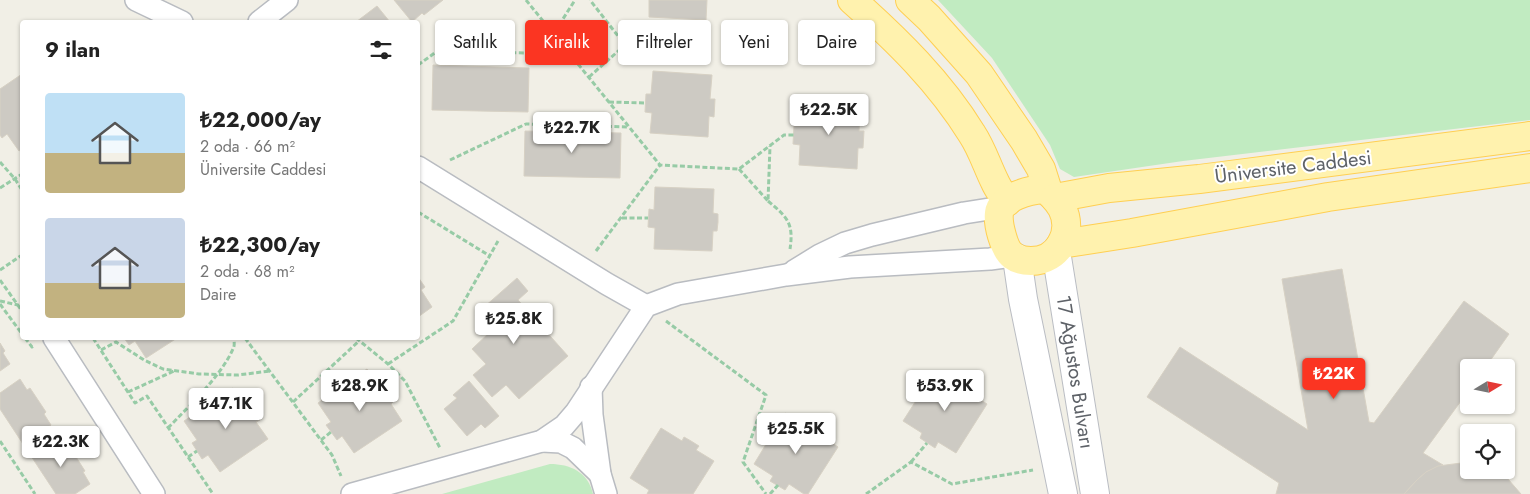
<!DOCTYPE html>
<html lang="tr">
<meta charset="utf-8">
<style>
body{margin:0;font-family:Jost,sans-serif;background:#f2f2f2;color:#222;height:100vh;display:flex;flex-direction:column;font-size:19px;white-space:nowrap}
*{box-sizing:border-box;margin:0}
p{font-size:16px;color:#767676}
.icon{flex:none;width:28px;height:28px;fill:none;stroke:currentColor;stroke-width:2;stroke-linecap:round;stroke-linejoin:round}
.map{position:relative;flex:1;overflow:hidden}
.panel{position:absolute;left:20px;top:20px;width:400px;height:320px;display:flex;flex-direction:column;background:#fff;border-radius:5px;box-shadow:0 1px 4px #0004}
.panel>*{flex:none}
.hud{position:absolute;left:435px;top:20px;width:475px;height:45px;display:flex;gap:10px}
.needle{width:32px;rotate:80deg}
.controls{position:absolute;left:1460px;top:359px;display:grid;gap:10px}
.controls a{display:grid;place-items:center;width:55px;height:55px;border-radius:5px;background:#fff;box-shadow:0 1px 4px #0004;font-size:25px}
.price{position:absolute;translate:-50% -42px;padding:0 11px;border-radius:5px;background:#fff;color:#222;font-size:16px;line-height:32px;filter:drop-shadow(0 1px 2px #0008)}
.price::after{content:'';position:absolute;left:50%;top:30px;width:15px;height:11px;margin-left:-8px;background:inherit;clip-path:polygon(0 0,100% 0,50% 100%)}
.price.selected{background:#fb3522;color:#fff}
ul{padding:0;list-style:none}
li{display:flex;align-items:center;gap:15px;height:125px;padding:0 25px}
li span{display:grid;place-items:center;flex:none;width:140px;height:100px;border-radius:5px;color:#555}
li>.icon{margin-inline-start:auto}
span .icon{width:60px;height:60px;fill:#fffc;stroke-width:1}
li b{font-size:21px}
h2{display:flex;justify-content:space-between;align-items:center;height:60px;padding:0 25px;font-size:21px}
.pill{padding:0 18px;border-radius:5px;background:#fff;box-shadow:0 1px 4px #0004;font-size:18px;line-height:45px}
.pill.selected{background:#fb3522;color:#fff}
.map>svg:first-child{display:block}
.green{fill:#c1ebc1}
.building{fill:#cdcac3;stroke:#d7d1c4}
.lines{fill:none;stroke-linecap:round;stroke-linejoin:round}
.street-casing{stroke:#b9bcc1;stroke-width:24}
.secondary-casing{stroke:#babdc3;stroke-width:30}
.primary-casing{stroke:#ffcf52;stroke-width:30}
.path{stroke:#97cba6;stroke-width:3;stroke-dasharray:5 2.5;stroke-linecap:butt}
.street{stroke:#fff;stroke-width:21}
.secondary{stroke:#fff;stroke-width:28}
.primary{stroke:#fff2ae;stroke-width:28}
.labels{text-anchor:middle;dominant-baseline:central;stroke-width:4;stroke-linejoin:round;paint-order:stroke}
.street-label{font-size:20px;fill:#5e6268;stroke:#fff}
</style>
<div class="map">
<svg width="1530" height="494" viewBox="0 0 1530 494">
<rect width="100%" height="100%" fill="#f1efe6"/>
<!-- green -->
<g class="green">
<path d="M938,0h592v120l-347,41 -109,16 -14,-8 -10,-24 -58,-87z"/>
<path d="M550,464c20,0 38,8 43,30h-151z"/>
</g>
<!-- building -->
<g class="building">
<path d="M394,0h49l-19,15 -2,-2 -10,9z"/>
<path d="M649,0h58l-1,20 -57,-3z"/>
<path d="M377,6l13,16h-34z"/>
<path d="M433,65l96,3 -1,44 -96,-2z"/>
<path d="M653,71l59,4 -2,24h5l-1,18 -5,-1 -1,21 -58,-4 2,-20 -7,-1 1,-18h5z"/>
<path d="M22,74v75l-3,2 -12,-17 -5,4 -2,-3v-46z"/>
<path d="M801,103l59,4 -1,24h5l-1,17h-5l-1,21 -58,-4 1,-20 -7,-1 1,-18h6z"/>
<path d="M525,131l96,2 -1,45 -96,-2z"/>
<path d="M655,187l59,2 -1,24 5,1v8l-1,9h-4l-1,20 -58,-2 1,-21 -7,-1 1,-18 5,1z"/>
<path d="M1342,269l27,153 5,1 90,-122 45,33 -24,34h-16v22l-46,63 20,12 -17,7 -9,8 -13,14h-128l3,-11 -132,-86 33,-50 128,83 -26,-151z"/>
<path d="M418,277l7,10 -4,3 11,17 -14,10z"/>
<path d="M517,278l11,13 -10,9 50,56 -49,43 -13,-14 -14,12 -19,-22 13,-11 -14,-15 18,-17 -15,-17z"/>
<path d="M124,338h53l-31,20 -11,-17 -6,4z"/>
<path d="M0,343l5,8 -2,2 7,11 -10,7z"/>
<path d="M367,369l14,21 3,-3 10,14 -3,3 11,17 -48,32 -12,-17 -5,4 -11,-15 5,-3 -13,-19z"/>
<path d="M935,371l20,12 2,-3 8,4 7,5 -2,4 17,11 -31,49 -18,-11 -3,6 -15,-10 2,-5 -19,-12z"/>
<path d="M20,379l7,11 3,-2 16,24 -2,2 7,11 -28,19 -23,-35v-16z"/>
<path d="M469,381l30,35 -14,12 -4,-4 -14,12 -23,-27 13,-11 -4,-3z"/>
<path d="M233,388l14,20 3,-3 10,15 -4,2 12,17 -48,33 -12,-17 -6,4 -10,-16 5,-3 -13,-19z"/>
<path d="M785,413l20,13 3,-4 15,10 -3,3 18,12 -30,47h-4l-15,-10 -4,6 -15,-9 3,-5 -19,-12z"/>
<path d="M661,428l21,13 2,-4 7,4 8,5 -3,4 18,11 -21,33h-46l2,-4 -19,-12z"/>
<path d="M59,437l7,11 3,-2 16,25 -2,1 7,12 -15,10h-19l-25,-38z"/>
<path d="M1469,462v8l28,1 11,8 13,15h-117l13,-14 9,-8 12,-6z"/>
</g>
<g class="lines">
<!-- street casing -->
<g class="street-casing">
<g id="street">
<path d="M136,0l46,22"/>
<path d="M259,22l28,-22"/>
<path d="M418,167l189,117 39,22"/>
<path d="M794,271l26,-16 25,-12 27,-8 92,-22 38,-6"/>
<path d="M54,338l100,156"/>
<path d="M591,387l1,28 8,59 6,20"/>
<path d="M542,441l19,1 12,6 27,26"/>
<path d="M352,494l190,-53 22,-15 12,-14 70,-106 32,-12 108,-19 64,-8 140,-8 22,-3"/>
</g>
</g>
<!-- secondary casing -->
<g class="secondary-casing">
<g id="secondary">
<path d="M1056,251l39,243"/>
<path d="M1017,258l6,41 40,195"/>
</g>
</g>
<!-- primary casing -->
<g class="primary-casing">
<g id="primary">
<path d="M852,0c45,40 88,82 120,134 10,15 15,32 23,48 3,7 8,13 12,20"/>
<path d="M910,0l19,18 50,56 45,66 17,29 7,22"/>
<path d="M1043,189c9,4 14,11 19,19 12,24 -3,53 -31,53 -6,0 -13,-1 -18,-5 -6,-4 -9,-13 -11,-20 -2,-7 -4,-16 -3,-23 2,-16 31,-23 44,-24z"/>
<path d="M1055,198l54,-10 90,-9 331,-43"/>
<path d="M1061,244l71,-11 196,-36 202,-29"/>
</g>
</g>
<!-- path -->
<g class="path">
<path d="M526,0l134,165 79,4 45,-34h10"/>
<path d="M418,65l18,-13 96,1 22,-20 21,-33"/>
<path d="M589,77l36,-32 -35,-45"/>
<path d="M609,102l36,1"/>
<path d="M450,160l76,-36 102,3"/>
<path d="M0,162l15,17 7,11"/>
<path d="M739,169l29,32 2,-55"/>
<path d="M0,188l22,-14"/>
<path d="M768,201c19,16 26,22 22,48"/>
<path d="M418,212l72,44"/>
<path d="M622,218h26"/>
<path d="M596,251l64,-86"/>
<path d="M0,270l22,-15"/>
<path d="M0,280l22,31"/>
<path d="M0,301l18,4"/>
<path d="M0,304l22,30"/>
<path d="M666,321l100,74 -23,67 23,32"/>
<path d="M25,338l7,9 3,-2"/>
<path d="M93,338l42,65 12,-7 66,98"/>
<path d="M245,338l87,117 9,21"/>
<path d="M356,338l32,26 17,17 35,67"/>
<path d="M101,350l15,-8 28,18 19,9 36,5 39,1 32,-4"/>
<path d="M388,364l65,-43 45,-80"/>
<path d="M128,392l46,-21"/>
<path d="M293,402l66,-61"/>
<path d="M168,428c21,-22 53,-52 65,-79 2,-3 1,-8 1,-11"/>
<path d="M321,440l10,-8"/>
<path d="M0,441l35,53"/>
<path d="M188,457l9,-6"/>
<path d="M911,462l16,-19"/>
<path d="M770,494l8,-9"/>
<path d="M866,494l45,-32 41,22 81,-14"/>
</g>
<!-- street -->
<use href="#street" class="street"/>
<!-- secondary -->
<use href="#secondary" class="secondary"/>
<!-- primary -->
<use href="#primary" class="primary"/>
</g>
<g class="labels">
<!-- street labels -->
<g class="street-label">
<text transform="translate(1293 167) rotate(-7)">Üniversite Caddesi</text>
<text transform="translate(1075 372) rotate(81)">17 Ağustos Bulvarı</text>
</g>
</g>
</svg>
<div class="controls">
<a><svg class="needle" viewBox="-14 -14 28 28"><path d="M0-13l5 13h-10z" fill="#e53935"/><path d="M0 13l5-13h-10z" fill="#767676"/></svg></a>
<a><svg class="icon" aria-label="locate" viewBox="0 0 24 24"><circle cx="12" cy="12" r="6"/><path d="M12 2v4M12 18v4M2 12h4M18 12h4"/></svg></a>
</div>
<b class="price" style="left:829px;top:136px">₺22.5K</b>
<b class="price" style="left:572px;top:154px">₺22.7K</b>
<b class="price" style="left:514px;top:345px">₺25.8K</b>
<b class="price selected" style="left:1334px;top:400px">₺22K</b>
<b class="price" style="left:360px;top:412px">₺28.9K</b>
<b class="price" style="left:945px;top:412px">₺53.9K</b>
<b class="price" style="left:226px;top:430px">₺47.1K</b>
<b class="price" style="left:796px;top:455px">₺25.5K</b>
<b class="price" style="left:61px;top:468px">₺22.3K</b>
<div class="hud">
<a class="pill">Satılık</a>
<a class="pill selected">Kiralık</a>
<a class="pill">Filtreler</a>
<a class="pill">Yeni</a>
<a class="pill">Daire</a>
</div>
<section class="panel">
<h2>9 ilan<svg class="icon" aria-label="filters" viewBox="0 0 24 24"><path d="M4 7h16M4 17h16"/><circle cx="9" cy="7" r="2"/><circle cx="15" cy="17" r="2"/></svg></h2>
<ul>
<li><span style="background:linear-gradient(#bfe0f5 60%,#c2b280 0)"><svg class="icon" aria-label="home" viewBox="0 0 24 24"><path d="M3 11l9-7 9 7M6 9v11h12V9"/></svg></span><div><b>₺22,000/ay</b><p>2 oda · 66 m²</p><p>Üniversite Caddesi</p></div></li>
<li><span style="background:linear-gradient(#c9d6e8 65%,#c2b280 0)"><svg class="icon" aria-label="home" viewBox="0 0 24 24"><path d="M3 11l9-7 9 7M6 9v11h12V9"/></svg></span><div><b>₺22,300/ay</b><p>2 oda · 68 m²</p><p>Daire</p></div></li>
</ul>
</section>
</div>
